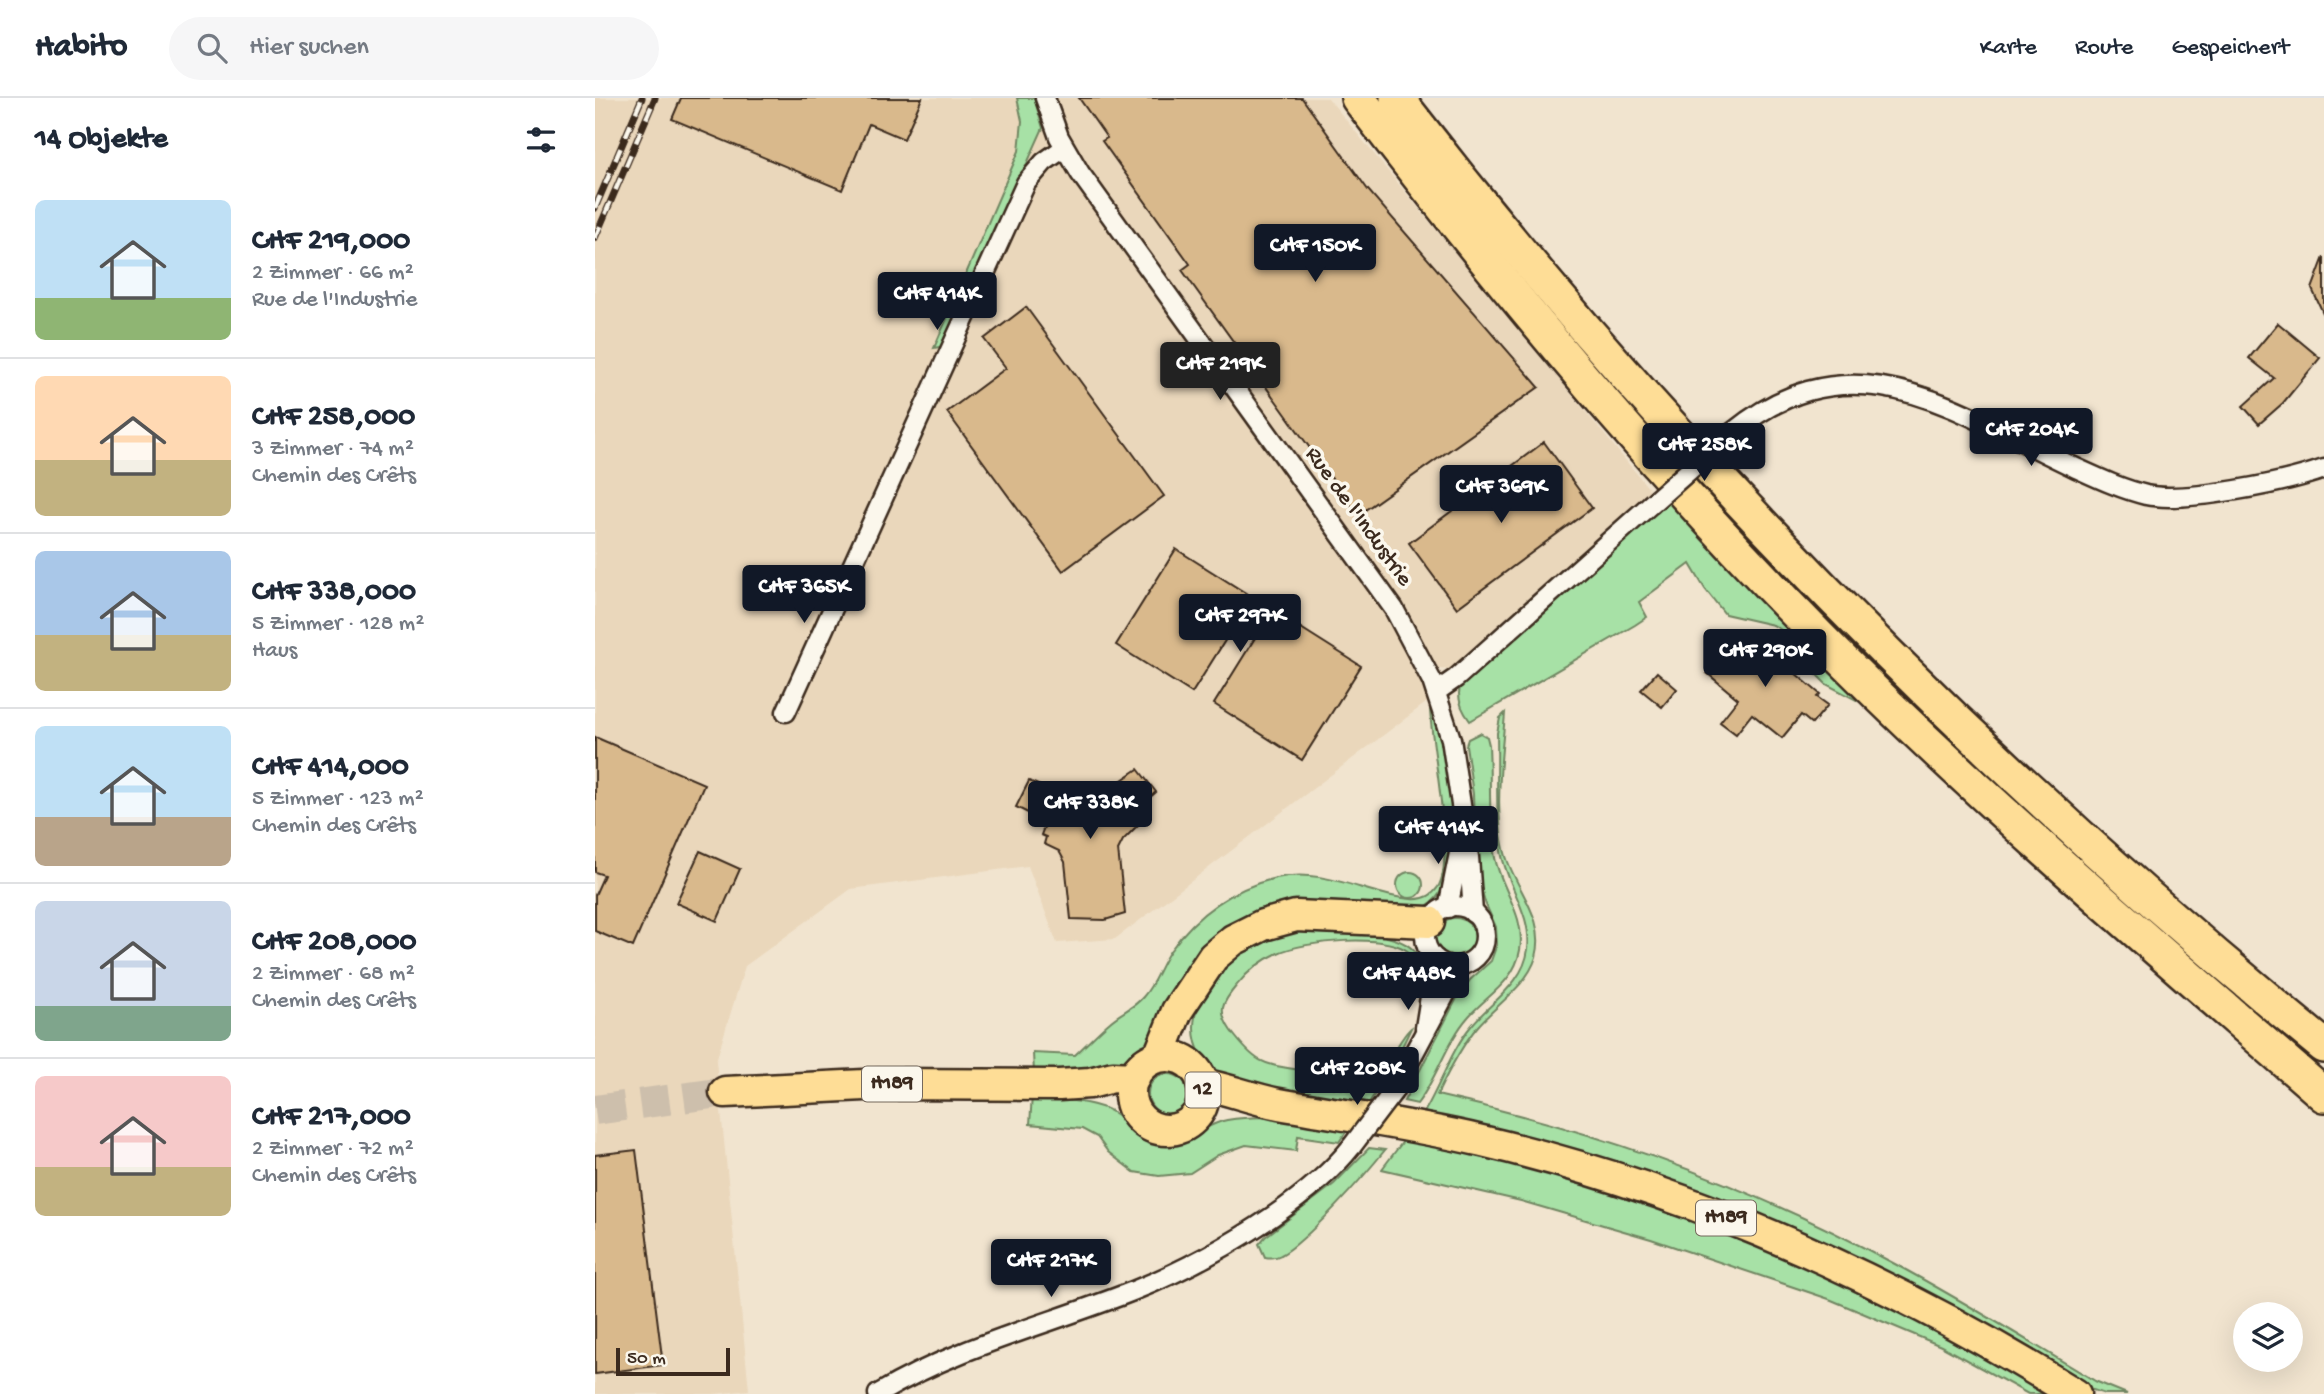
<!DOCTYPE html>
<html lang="de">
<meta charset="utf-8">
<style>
body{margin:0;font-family:"Gochi Hand",sans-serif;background:#f6f6f7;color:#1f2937;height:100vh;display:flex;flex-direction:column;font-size:26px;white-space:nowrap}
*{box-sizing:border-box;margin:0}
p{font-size:23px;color:#747a83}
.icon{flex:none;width:38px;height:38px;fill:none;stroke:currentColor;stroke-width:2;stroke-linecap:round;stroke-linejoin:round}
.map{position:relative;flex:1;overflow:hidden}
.sheet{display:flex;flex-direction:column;background:#fff;width:595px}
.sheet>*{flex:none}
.buttons{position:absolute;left:1638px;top:1204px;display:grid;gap:14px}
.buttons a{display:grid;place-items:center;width:70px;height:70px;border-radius:50%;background:#fff;box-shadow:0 7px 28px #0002;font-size:35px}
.scale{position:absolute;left:21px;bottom:18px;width:114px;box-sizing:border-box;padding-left:7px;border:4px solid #3b2a1e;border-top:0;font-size:19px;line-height:24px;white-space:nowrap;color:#3b2a1e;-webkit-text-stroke:5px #fbf7ec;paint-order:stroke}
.price{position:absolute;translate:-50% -60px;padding:0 16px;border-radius:7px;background:#111827;color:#fff;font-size:23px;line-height:46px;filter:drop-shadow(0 2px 4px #0008)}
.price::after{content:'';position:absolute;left:50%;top:42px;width:21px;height:16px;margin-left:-10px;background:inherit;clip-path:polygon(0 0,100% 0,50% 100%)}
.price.active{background:#222;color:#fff}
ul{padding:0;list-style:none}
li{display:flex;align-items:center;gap:21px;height:175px;padding:0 35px}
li+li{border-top:2px solid #e0e1e3}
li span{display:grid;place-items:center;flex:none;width:196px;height:140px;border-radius:10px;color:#555}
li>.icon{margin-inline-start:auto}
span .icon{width:84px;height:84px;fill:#fffc;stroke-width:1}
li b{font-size:30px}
h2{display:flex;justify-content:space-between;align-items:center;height:84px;padding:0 35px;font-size:30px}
header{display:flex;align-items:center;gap:42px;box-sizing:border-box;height:98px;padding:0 35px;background:#fff;border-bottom:2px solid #e0e1e3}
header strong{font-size:33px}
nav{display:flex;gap:38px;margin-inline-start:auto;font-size:24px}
.search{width:490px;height:63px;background:#f6f6f7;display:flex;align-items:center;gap:18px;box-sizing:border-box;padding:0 24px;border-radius:38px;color:#747a83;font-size:26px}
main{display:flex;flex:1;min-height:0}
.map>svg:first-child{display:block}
.built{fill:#ead7bb}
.green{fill:#a7e1a6;stroke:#718662;stroke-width:2}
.building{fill:#d9b98c;stroke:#3b2a1e;stroke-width:2}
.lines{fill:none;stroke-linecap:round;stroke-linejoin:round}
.trunk-tunnel{stroke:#cdbfac;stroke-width:30;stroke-dasharray:30 15;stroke-linecap:butt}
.minor-casing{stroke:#3b2a1e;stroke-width:23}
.trunk-casing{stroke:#3b2a1e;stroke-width:35}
.motorway-casing{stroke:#3b2a1e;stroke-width:38}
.minor{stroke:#fbf7ec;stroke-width:18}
.trunk{stroke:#fedd96;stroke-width:30}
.motorway{stroke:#fedd96;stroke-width:33}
.rail-casing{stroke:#3b2a1e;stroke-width:7}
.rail{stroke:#fbf7ec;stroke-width:4.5;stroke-dasharray:13;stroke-linecap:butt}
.minor-bridge-casing{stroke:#3b2a1e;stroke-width:23;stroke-linecap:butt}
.minor-bridge{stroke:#fbf7ec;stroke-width:18}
.labels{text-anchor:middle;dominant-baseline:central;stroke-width:7;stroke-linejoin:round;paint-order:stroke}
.shield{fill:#fbf7ec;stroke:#75685c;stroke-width:2}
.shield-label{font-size:21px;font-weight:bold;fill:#3b2a1e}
.street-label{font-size:23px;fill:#3b2a1e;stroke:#fbf7ec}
</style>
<header>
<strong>Habito</strong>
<div class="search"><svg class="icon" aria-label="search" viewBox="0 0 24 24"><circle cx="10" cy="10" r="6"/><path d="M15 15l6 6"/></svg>Hier suchen</div>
<nav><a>Karte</a><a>Route</a><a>Gespeichert</a></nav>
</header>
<main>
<section class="sheet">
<h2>14 Objekte<svg class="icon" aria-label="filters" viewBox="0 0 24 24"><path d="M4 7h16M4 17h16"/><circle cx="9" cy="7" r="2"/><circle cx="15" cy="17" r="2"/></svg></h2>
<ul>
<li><span style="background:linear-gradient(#bfe0f5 70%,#8fb573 0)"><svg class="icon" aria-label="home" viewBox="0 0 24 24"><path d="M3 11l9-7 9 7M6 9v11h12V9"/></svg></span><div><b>CHF 219,000</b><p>2 Zimmer · 66 m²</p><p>Rue de l'Industrie</p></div></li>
<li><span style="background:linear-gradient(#ffd9b3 60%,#c2b280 0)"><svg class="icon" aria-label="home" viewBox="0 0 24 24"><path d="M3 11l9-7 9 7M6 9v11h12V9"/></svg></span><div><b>CHF 258,000</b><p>3 Zimmer · 74 m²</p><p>Chemin des Crêts</p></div></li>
<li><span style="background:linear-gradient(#a9c7e8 60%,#c2b280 0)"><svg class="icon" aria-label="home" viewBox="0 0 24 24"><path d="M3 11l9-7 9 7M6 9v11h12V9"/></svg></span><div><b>CHF 338,000</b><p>5 Zimmer · 128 m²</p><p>Haus</p></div></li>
<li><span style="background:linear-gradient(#bfe0f5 65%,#b9a48a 0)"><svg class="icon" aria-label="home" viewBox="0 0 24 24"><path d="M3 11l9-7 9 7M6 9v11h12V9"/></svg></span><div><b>CHF 414,000</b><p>5 Zimmer · 123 m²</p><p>Chemin des Crêts</p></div></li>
<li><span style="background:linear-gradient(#c9d6e8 75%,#7fa58c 0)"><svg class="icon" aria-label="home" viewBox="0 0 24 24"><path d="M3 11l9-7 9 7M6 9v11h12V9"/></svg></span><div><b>CHF 208,000</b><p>2 Zimmer · 68 m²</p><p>Chemin des Crêts</p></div></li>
<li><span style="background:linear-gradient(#f6c9c9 65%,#c2b280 0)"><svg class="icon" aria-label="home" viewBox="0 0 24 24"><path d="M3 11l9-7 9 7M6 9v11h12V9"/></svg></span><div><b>CHF 217,000</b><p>2 Zimmer · 72 m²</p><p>Chemin des Crêts</p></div></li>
</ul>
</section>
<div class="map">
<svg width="1729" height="1296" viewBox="0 0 1729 1296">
<rect width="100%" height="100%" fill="#f1e4cf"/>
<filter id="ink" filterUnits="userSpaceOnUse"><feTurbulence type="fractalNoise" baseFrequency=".0143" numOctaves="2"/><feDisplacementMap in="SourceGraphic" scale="14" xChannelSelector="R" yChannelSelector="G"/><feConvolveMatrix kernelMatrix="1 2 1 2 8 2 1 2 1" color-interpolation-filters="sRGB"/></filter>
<g filter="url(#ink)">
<!-- built -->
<path class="built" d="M0,0h733l322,392 -90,90 -104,90 -18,-1 -7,30 -316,240 -58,4 -29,-77 -177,23 -106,77 -29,95 33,329 -35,4h-119z"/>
<!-- green -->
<g class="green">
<path d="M422,0h17l9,30 -98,218 -11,2 85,-197 3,-30z"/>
<path d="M1084,395l189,213 -42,-22 -19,-19 -21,-32 -13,-8 -48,-11 -20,-25 -15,-25 -51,38 8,15 -12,8 -165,96c-9,-12 -15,-26 -8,-40l146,-132z"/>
<path d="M835,611c16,28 21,81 23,114 2,33 -2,84 -45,89 -19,2 -39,-6 -58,-9 -35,-4 -78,-3 -108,16 -9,5 -20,11 -26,19 -33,37 -51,115 -103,131 -23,7 -55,3 -79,4l-1,-20 42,2c12,-11 23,-23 35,-33 11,-10 24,-14 33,-25 12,-13 17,-32 27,-46 27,-38 61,-62 106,-73 50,-11 89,17 135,21 11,1 21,-3 27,-12 18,-28 -7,-140 -8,-178z"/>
<path d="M910,615c-3,43 -13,108 3,149 12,32 38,59 28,95 -9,29 -39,47 -58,69 -17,20 -30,46 -41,69 158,35 314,91 456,168 69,37 135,78 202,118l32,13h-22l-15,-5 -129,-73 -541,-197c20,-30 29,-67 52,-94 20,-24 52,-42 56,-76 4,-35 -22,-65 -27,-98 -6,-38 -3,-79 -4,-118l3,-15z"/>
<path d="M885,635l7,4 2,8c2,37 -1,76 6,113 6,31 31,58 25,92 -5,31 -32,45 -51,66 -23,26 -31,61 -52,88l-13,-3 53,-103 13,-18 21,-19 6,-17 -1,-17 -10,-22 -10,-33 -3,-78 -7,-49 2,-6z"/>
<circle cx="815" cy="787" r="13"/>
<circle cx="860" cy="840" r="20"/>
<path d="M702,833c28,0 90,-2 113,16 12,9 15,24 16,39h-4c-1,-12 -3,-26 -13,-34 -25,-19 -104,-11 -131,1 -16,7 -30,18 -41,32 -15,18 -20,26 -6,46 27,36 34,33 76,40l-2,12 64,10c10,-14 32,-58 42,-65l-22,46 -24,34 -140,-28c-52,-37 -32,-91 12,-125 17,-14 39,-19 60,-24z"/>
<circle cx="573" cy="996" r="20"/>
<path d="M437,998c25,3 51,4 75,13 22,9 33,34 59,33 24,0 39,-18 61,-22 41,-7 82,1 123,6l-11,16 -41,-6 -2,15 -50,-6 -28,10 -28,18 -31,3 -25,-4 -26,-20 -11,-15 -15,-8 -52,-5z"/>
<path d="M812,1038c82,19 163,40 242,66 141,46 274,119 403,192h-24l-87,-48 -112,-47 -178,-60 -130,-38 -139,-32z"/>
<path d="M774,1050l16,2c-19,24 -79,92 -104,105 -5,3 -10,3 -16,2l-6,-13 6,-7 69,-53z"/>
</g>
<!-- building -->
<g class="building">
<path d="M86,0h241l-18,41 -35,-15 -27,66 -170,-71z"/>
<path d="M484,0h223l66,92 171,197 -181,128 -176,-245 8,-6 -88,-123 5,-3z"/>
<path d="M1729,159v58l-12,-26z"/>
<path d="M431,209l138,189 -101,75 -116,-159 59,-44 -22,-29z"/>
<path d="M1683,225l42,35 -37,45 -24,21 -16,-18 31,-28 -25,-20z"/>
<path d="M949,344l48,66 -135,100 -48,-65z"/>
<path d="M581,451l185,117 -59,94 -88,-56 44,-71 -20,-13 -46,73 -76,-48z"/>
<path d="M1172,537l10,5 2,17 12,9 -2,2 31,26 -3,3 11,8 -16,19 -11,-9 -19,23 -30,-24 -16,20 -16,-12 18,-23 -31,-26 22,-27 24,20 1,-22 7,-8z"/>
<path d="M1062,574l20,17 -15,18 -21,-17z"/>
<path d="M0,639l109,47 -71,163 -38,-16v-36l9,-20 -9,-3z"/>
<path d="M543,671l18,23 -23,20 6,12 -16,16 -5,10 7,64 -20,6 -34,-1 -6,-57 -6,-11 -15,-7 2,-7 -5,-2 5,-13 -30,-15 13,-26 49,21 13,-1z"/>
<path d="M105,753l40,18 -23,52 -41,-18z"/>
<path d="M41,1052l27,215 -68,9v-219z"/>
</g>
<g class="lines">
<!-- trunk-tunnel -->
<path class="trunk-tunnel" d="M0,1012l130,-18"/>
<!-- minor casing -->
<g class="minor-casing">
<g id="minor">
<path d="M450,0l14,39 21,36 314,436 38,72 19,58 18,118 4,56"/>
<path d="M1138,334c122,-100 224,-19 343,36 22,10 45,21 70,27 39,8 139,-12 178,-26"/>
<path d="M841,594l20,-14 194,-173"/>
<path d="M191,614l240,-529 18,-21 20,-14"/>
<circle cx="860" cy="838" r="30"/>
<path d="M853,810l13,-65"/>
<path d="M830,930l11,-69"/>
<path d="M798,994l68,-127"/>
<path d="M283,1296c80,-48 169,-69 255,-103 50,-20 96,-45 140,-75 29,-20 57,-42 79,-70"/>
</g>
</g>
<!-- trunk casing -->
<g class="trunk-casing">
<g id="trunk">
<path d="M564,958l18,-45 36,-54 20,-17 30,-15 33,-9 133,6"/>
<circle cx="572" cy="995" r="37"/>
<path d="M607,986c26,5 51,15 77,20 68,12 136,21 203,37 210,49 411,140 593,253"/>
<path d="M130,994l160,-8 174,1 31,-2 23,-6 21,1"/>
</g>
</g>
<!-- motorway casing -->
<g class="motorway-casing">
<g id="motorway">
<path d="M763,0c160,209 329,411 518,595 144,140 297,270 448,402"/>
<path d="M802,0c271,351 583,667 927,948"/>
</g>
</g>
<!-- minor -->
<use href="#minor" class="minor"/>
<!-- trunk -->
<use href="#trunk" class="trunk"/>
<!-- motorway -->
<use href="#motorway" class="motorway"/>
<!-- rail casing -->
<g class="rail-casing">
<g id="rail">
<path d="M0,110l47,-110"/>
<path d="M0,140l60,-140"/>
</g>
</g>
<!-- rail -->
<use href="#rail" class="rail"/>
<!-- minor-bridge casing -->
<g class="minor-bridge-casing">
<g id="minor-bridge">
<path d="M1055,407l83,-73"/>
<path d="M757,1048l41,-54"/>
</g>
</g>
<!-- minor-bridge -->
<use href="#minor-bridge" class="minor-bridge"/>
</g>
</g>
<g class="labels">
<!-- shield labels -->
<g class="shield">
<rect x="267" y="968.5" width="60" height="35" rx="5"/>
<rect x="590.5" y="974.5" width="35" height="35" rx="5"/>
<rect x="1101" y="1102.5" width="60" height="35" rx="5"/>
</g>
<g class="shield-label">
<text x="297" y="986">H189</text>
<text x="608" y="992">12</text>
<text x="1131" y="1120">H189</text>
</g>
<!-- street labels -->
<g class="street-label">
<text transform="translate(763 419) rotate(54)">Rue de l'Industrie</text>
</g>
</g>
</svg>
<div class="buttons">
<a><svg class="icon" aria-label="layers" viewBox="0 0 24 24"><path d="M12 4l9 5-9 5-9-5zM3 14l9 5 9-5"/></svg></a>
</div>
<div class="scale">50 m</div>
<b class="price" style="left:720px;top:186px">CHF 150K</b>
<b class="price" style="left:342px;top:234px">CHF 414K</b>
<b class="price active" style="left:625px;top:304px">CHF 219K</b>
<b class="price" style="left:1436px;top:370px">CHF 204K</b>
<b class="price" style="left:1109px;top:385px">CHF 258K</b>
<b class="price" style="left:906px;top:427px">CHF 369K</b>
<b class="price" style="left:209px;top:527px">CHF 365K</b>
<b class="price" style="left:645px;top:556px">CHF 297K</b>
<b class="price" style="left:1170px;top:591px">CHF 290K</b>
<b class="price" style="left:495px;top:743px">CHF 338K</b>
<b class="price" style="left:843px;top:768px">CHF 414K</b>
<b class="price" style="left:813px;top:914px">CHF 448K</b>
<b class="price" style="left:762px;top:1009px">CHF 208K</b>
<b class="price" style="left:456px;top:1201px">CHF 217K</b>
</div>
</main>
